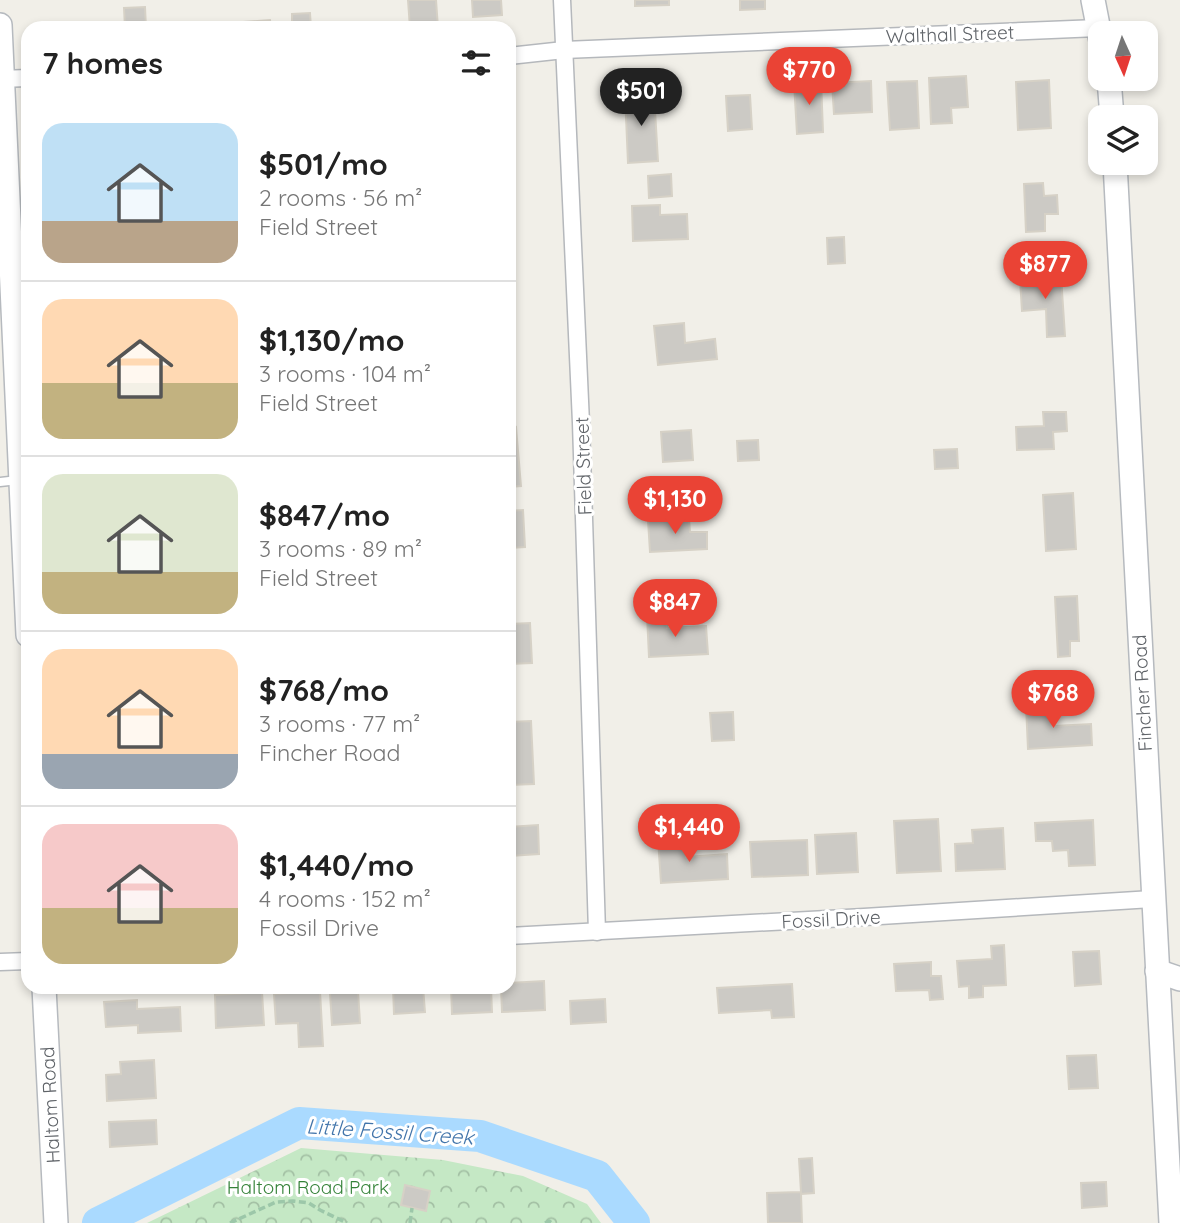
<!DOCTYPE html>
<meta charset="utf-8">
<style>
body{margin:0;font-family:Quicksand,sans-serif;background:#f2f2f2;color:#222;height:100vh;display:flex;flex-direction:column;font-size:26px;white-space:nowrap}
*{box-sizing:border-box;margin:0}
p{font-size:23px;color:#767676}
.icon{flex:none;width:38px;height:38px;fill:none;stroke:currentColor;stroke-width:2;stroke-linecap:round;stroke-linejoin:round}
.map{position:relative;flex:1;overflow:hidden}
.side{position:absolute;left:21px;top:21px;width:495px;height:973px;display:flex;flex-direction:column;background:#fff;border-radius:21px;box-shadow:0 4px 10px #0003}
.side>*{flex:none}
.needle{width:46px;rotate:177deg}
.tools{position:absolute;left:1088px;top:21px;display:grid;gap:14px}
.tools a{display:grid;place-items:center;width:70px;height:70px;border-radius:14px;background:#fff;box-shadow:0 4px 10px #0003;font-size:35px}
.price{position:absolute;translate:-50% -60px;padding:0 16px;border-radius:24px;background:#ea4335;color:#fff;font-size:23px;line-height:46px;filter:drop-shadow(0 2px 4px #0008)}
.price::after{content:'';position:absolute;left:50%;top:42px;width:21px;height:16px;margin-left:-10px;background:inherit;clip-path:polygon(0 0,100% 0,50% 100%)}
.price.on{background:#222;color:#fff}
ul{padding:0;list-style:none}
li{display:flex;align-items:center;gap:21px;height:175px;padding:0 21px}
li+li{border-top:2px solid #e0e0e0}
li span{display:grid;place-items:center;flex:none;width:196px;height:140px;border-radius:21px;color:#555}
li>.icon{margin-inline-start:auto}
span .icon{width:84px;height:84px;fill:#fffc;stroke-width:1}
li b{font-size:30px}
h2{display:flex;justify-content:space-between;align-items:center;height:84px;padding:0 21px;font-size:30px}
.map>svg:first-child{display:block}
.park{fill:url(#park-crowns)}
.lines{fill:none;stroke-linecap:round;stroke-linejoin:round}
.river{stroke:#aadaff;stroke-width:32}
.building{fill:#cccac5;stroke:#d6d1c6;stroke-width:2}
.lane-casing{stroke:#b5b8bc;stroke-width:11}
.street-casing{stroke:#b5b8bc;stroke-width:19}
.secondary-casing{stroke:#b6babf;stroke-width:26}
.path{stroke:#9cc7a9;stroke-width:3.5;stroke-dasharray:7 3.5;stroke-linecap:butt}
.lane{stroke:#fff;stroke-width:8}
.street{stroke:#fff;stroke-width:16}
.secondary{stroke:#fff;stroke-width:23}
.labels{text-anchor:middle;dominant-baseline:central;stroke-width:6;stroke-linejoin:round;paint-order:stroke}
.street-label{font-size:19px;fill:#5f6368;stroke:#fff}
.park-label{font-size:19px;fill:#348238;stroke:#fff}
.water-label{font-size:21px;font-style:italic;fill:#4174aa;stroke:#fff}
</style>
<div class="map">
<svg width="1180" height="1223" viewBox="0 0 1180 1223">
<defs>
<pattern id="park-crowns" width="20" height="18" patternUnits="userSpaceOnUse" patternTransform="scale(1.75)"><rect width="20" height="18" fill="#c5e8c5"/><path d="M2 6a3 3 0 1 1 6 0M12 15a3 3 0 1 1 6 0" fill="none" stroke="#a3c0a4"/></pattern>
</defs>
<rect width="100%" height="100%" fill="#f1efe8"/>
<!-- park -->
<path class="park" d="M301,1148l142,12 80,16 64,28 14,19h-454z"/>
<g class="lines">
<!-- river -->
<path class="river" d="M98,1223l201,-100 181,13 117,40 37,47"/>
</g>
<!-- building -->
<g class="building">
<path d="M408,0h28l2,28h-28z"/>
<path d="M472,0h29l1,15 -29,2z"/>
<path d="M635,0h34v5l-34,1z"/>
<path d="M740,0h25v9l-25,1z"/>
<path d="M145,7l1,21h-21l-1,-20z"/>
<path d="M310,13l1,15h-19v-14z"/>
<path d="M270,20l1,8h-27v-6z"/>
<path d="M966,76l2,31 -17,1 1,15 -21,1 -2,-46z"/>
<path d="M821,80l2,52 -26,2 -3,-52z"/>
<path d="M1049,80l2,48 -33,2 -2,-48z"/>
<path d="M871,81l1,31 -38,2 -2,-31z"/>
<path d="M917,81l2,47 -29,2 -3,-48z"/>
<path d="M654,93l4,68 -30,2 -3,-69z"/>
<path d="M750,95l2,34 -24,2 -2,-35z"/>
<path d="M671,174l1,22 -23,2 -1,-22z"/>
<path d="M1043,183l1,13 13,-1 1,19h-13v17l-19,1 -2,-48z"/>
<path d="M660,205v10l27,-1 1,25 -55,2 -1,-35z"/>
<path d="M844,237l1,26 -17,1 -1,-26z"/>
<path d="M1061,276l4,60 -18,1 -1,-28 -24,2 -2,-32z"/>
<path d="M509,316h2l1,46 -3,1z"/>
<path d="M684,323l1,20 30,-4 2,20 -59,6 -4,-39z"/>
<path d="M1043,412h23l1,19 -14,1 1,17 -37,1 -1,-23 28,-1z"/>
<path d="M516,427l5,59 -12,1v-59z"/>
<path d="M691,430l2,30 -30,2 -2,-30z"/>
<path d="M758,440l1,20 -21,1 -1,-20z"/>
<path d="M957,449l1,19 -23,1 -1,-19z"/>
<path d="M1073,493l3,56 -30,2 -3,-56z"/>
<path d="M523,510l2,37 -16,1v-37z"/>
<path d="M689,518l1,14h17v17l-57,3 -2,-32z"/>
<path d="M1077,596l2,45h-9v15l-12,1 -3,-60z"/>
<path d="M667,614v14l39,-2 2,28 -59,3 -2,-42z"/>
<path d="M530,623l2,40 -23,1v-40z"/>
<path d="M1052,703l1,23 38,-2 1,21 -64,4 -2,-44z"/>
<path d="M733,712l1,28 -22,1 -2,-28z"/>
<path d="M531,721l3,63 -25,1v-63z"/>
<path d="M938,819l3,52 -44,2 -3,-52z"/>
<path d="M1093,820l2,45 -26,1 -1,-16 -15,1 -1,-10h-16l-1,-18z"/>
<path d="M538,825l1,29 -29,2 -1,-29z"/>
<path d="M1003,828l2,41 -49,2 -1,-27 18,-1 -1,-13z"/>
<path d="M856,833l2,39 -41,2 -2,-39z"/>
<path d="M685,837l1,20 41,-3 1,25 -67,4 -3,-44z"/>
<path d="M807,840l1,35 -56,2 -2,-35z"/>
<path d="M1004,945l2,40 -23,1v11l-14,1v-12l-10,1 -2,-26 35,-2 -1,-13z"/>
<path d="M1099,951l2,33 -26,2 -2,-34z"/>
<path d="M931,962v14h10l2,23 -13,1 -1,-10 -33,1 -2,-27z"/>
<path d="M544,981l1,29 -43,2 -1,-25h8v-4z"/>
<path d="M792,984l2,33 -22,1 -1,-8 -52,3 -2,-25z"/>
<path d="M393,987h30l2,25 -31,2z"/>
<path d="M451,987h40l1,25 -40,2z"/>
<path d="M320,991l3,55 -24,1 -1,-24 -22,1 -2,-30z"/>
<path d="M358,991l2,32 -28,2 -2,-32z"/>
<path d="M262,992l2,33 -48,3 -1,-33z"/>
<path d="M605,999l1,23 -35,2 -1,-23z"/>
<path d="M137,1000v9l43,-2 1,24 -43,2v-8l-32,2 -2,-25z"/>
<path d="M1096,1055l2,33 -29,1 -2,-33z"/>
<path d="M154,1060l2,38 -49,3 -1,-26 15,-1 -1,-12z"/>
<path d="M156,1120l1,24 -47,3 -1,-25z"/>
<path d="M812,1158l2,35 -13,1 1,29h-34l-1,-30 34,-1 -2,-33z"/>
<path d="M1106,1182l1,24 -25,2 -1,-25z"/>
<path d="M405,1185l25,6 -4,20 -25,-6z"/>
</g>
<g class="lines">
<!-- lane casing -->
<g class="lane-casing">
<path id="lane" d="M0,482l18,-2"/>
</g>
<!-- street casing -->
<g class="street-casing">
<g id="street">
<path d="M562,0l19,423 16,509"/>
<path d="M509,56l55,-6 534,-22"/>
<path d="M0,79l28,-1"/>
<path d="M509,936l355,-19 288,-18"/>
<path d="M0,962l28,-1"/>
</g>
</g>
<!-- secondary casing -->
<g class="secondary-casing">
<g id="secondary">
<path d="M1093,0l8,41"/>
<path d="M0,25l28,610"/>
<path d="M1109,79l3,38"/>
<path d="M1115,163l56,1060"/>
<path d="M1157,971l23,8"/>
<path d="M44,987l12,236"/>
</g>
</g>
<!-- path -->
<g class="path">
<path d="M230,1223l46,-21 17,-1 16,2 11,7 27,13"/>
<path d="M410,1223l2,-15"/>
<path d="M545,1223l4,-2 3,2"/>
</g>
<!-- lane -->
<use href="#lane" class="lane"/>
<!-- street -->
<use href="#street" class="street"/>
<!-- secondary -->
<use href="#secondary" class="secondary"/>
</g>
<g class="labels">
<!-- street labels -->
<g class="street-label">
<text transform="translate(950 34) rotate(-2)">Walthall Street</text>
<text transform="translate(583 466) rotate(-92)">Field Street</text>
<text transform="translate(1142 693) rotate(-93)">Fincher Road</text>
<text transform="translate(831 919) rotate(-3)">Fossil Drive</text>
<text transform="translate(50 1105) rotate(-93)">Haltom Road</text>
</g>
<!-- park labels -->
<g class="park-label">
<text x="308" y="1187">Haltom Road Park</text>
</g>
<!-- water labels -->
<g class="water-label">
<text transform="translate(390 1131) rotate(4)">Little Fossil Creek</text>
</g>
</g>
</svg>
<div class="tools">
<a><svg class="needle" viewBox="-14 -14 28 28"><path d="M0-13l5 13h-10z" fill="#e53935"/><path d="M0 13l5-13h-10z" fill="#767676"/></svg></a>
<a><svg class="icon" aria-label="layers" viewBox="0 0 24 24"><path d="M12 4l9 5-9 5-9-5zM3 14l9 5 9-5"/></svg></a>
</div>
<b class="price" style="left:809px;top:107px">$770</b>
<b class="price on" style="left:641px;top:128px">$501</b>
<b class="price" style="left:1045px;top:301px">$877</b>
<b class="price" style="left:675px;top:536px">$1,130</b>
<b class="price" style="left:675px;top:639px">$847</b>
<b class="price" style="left:1053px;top:730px">$768</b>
<b class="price" style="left:689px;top:864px">$1,440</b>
<section class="side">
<h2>7 homes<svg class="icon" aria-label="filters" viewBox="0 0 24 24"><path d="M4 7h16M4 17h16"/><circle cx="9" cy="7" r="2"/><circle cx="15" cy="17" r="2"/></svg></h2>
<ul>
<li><span style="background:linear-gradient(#bfe0f5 70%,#b9a48a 0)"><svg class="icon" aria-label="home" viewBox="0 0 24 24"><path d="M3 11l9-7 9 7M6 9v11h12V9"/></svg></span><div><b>$501/mo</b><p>2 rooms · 56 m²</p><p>Field Street</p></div></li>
<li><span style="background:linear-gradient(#ffd9b3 60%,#c2b280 0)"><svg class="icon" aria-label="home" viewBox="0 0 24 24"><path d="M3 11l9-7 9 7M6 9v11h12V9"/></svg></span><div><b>$1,130/mo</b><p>3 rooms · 104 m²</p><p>Field Street</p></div></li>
<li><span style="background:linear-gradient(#dfe7d0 70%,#c2b280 0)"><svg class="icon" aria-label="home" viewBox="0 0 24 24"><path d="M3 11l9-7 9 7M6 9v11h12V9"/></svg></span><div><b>$847/mo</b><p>3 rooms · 89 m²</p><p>Field Street</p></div></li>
<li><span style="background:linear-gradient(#ffd9b3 75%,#9aa5b1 0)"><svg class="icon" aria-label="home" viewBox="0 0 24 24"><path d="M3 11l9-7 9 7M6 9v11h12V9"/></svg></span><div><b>$768/mo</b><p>3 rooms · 77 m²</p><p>Fincher Road</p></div></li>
<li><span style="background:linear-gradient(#f6c9c9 60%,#c2b280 0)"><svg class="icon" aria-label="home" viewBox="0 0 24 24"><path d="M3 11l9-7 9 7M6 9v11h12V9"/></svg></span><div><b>$1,440/mo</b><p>4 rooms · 152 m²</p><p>Fossil Drive</p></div></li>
</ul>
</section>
</div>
